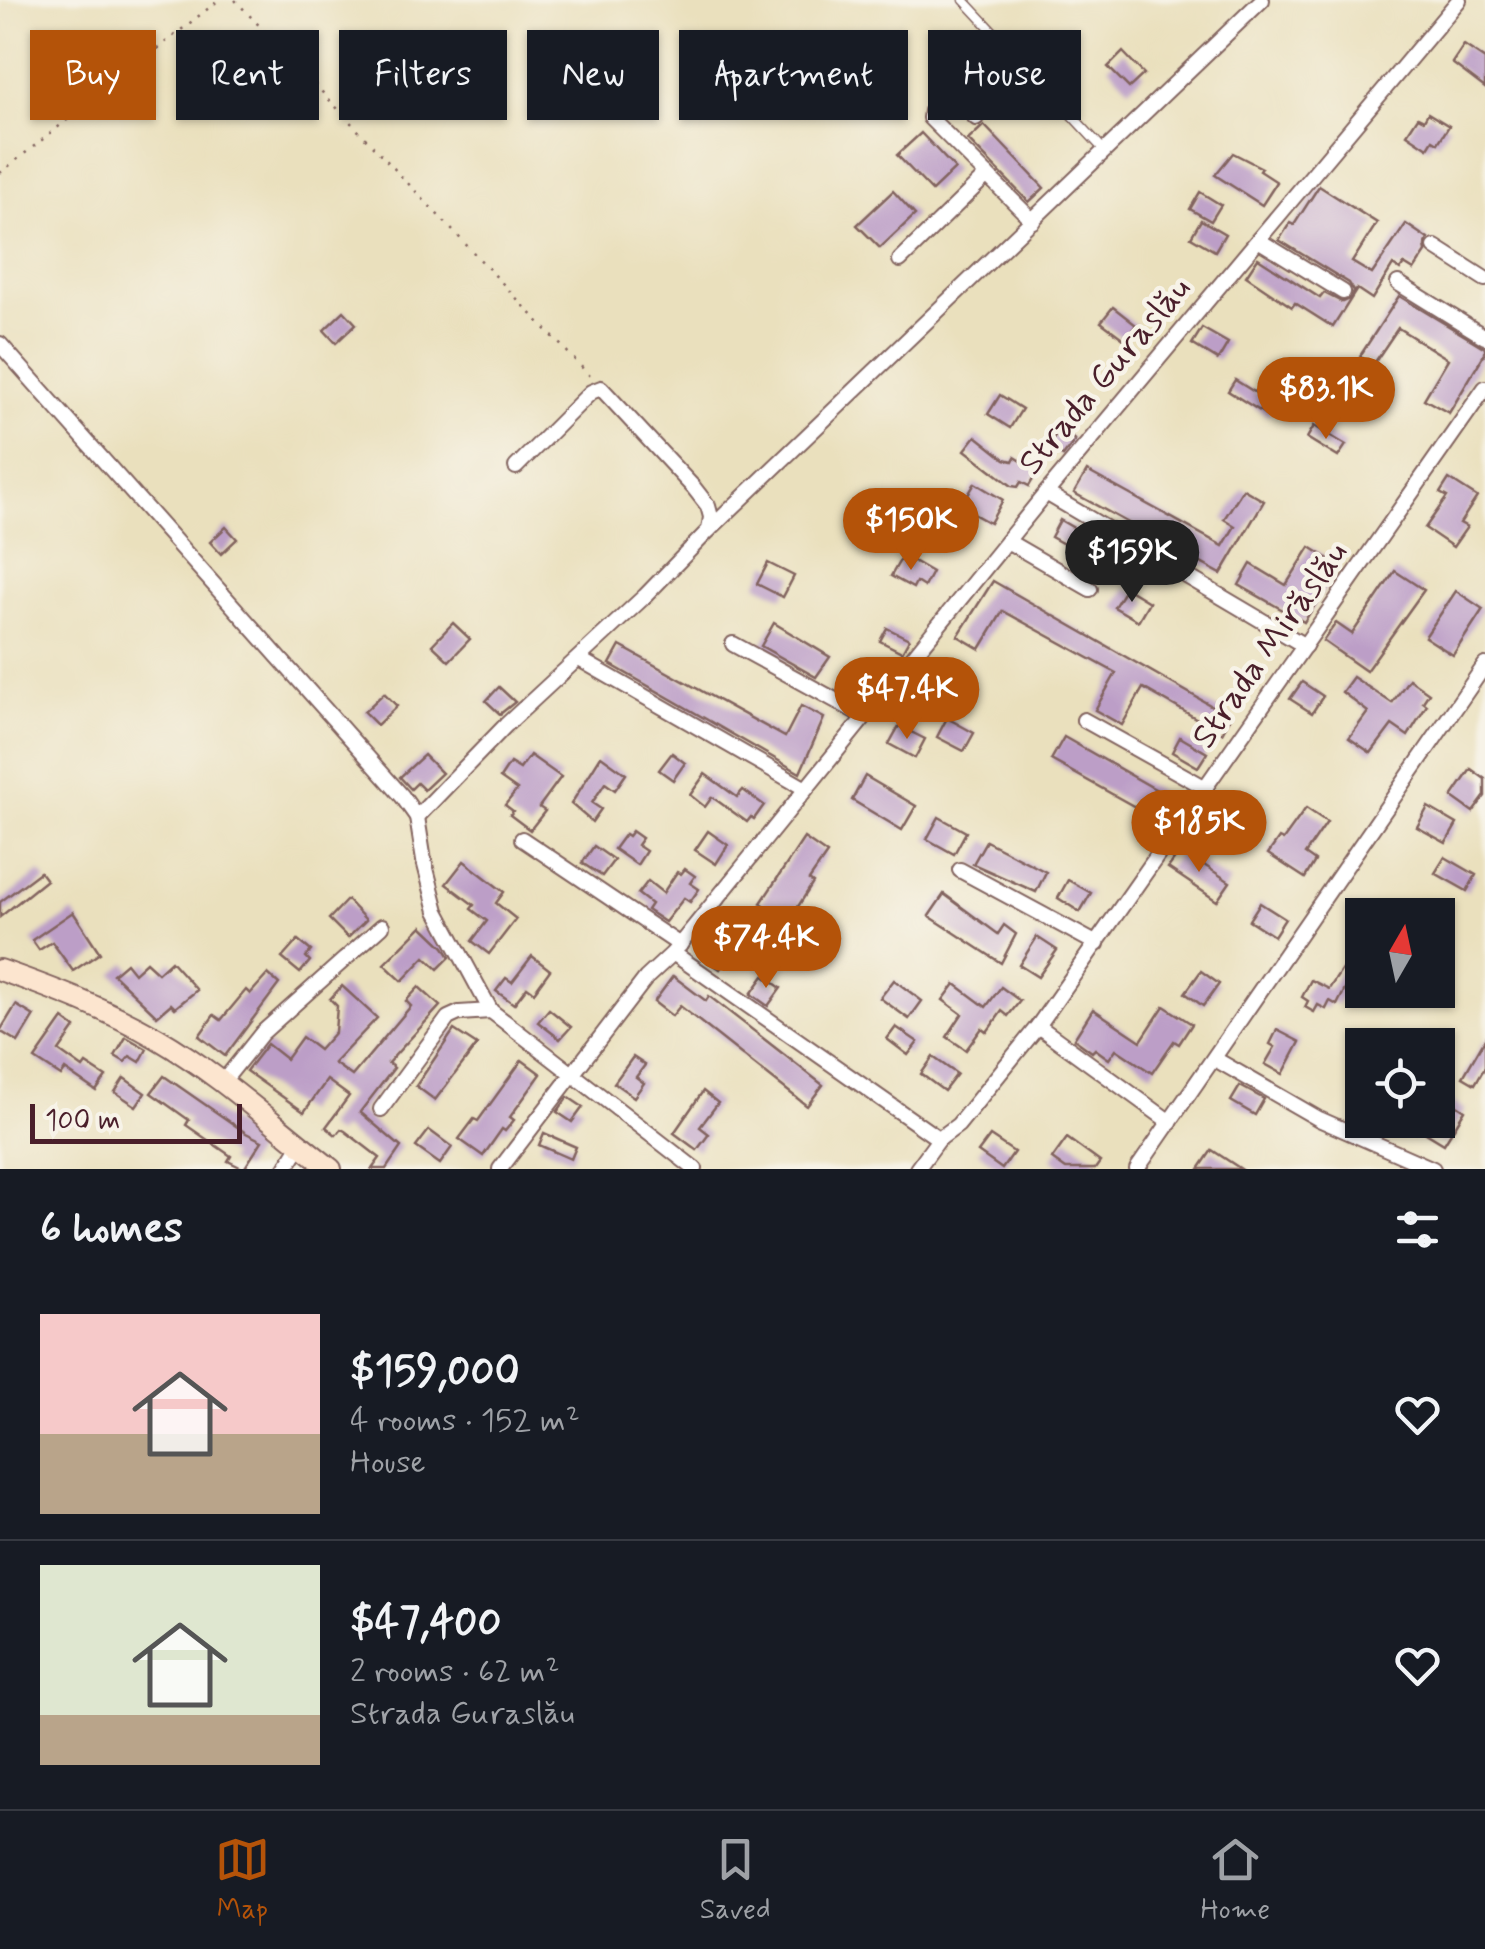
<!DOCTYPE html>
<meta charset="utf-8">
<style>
body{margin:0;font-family:Mynerve,sans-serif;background:#242831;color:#f1f3f6;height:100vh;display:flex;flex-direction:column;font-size:38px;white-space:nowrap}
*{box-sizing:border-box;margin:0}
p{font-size:32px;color:#9ea1a6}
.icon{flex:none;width:55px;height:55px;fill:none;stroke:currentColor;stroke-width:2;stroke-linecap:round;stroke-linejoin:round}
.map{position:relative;height:1169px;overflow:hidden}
.panel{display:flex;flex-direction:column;background:#171b24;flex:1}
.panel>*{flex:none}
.top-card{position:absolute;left:30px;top:30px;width:1425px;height:90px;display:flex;gap:20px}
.needle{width:65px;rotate:9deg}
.tools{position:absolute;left:1345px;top:898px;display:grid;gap:20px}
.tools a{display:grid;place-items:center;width:110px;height:110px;border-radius:0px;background:#171b24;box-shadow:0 2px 8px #0004;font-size:50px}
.scale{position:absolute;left:30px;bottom:25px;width:212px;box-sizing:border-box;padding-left:10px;border:5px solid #4a1f2b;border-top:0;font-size:28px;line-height:35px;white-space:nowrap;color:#4a1f2b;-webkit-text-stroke:8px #f7f3e8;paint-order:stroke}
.price{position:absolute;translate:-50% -85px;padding:0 22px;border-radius:35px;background:#b45309;color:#fff;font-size:32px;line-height:65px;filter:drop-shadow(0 2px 5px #0008)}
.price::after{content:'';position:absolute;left:50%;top:60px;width:30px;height:22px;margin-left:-15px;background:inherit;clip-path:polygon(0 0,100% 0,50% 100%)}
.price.active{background:#222;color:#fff}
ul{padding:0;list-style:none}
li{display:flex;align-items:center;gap:30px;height:250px;padding:0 40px}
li+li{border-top:2px solid #363941}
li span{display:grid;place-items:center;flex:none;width:280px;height:200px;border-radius:0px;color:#555}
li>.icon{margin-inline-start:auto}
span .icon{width:120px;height:120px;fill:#fffc;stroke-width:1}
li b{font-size:42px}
h2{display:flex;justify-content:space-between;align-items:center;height:120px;padding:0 40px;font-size:42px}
.tag{padding:0 35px;border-radius:0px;background:#171b24;box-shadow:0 2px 8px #0004;font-size:35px;line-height:90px}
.tag.active{background:#b45309;color:#fff}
.tabs{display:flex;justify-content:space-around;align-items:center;height:140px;border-top:2px solid #363941;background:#171b24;font-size:28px;color:#9ea1a6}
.tabs a{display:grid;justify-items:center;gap:5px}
.tabs .active{color:#b45309}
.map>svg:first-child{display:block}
.building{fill:#bc9ec7}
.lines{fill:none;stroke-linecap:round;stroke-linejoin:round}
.service-casing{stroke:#82635e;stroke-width:11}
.minor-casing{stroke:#82635e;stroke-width:18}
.secondary-casing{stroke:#82635e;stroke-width:24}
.path{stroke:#82635e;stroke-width:2.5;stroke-dasharray:2.5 8;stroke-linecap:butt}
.service{stroke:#fff;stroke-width:8}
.minor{stroke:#fff;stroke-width:14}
.secondary{stroke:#fce5cf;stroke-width:20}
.labels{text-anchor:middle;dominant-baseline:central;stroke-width:9;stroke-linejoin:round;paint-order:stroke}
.street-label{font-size:35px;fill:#4a1f2b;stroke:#f7f3e8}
</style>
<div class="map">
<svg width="1485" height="1169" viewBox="0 0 1485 1169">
<rect width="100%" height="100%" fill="#f7f3e8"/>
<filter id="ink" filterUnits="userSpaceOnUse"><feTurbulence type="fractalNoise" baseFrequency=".01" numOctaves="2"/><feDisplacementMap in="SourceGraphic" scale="20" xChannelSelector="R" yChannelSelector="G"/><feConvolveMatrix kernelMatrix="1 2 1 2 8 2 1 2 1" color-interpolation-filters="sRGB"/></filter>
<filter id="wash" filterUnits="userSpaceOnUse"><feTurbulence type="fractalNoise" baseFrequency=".0048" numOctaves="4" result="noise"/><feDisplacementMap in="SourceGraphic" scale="40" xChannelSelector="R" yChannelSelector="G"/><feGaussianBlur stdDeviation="2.25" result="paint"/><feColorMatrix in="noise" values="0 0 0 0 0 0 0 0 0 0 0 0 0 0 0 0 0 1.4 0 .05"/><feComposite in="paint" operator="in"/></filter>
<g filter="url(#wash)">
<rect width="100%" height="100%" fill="#eae0bd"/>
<g id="blocks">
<!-- building -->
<g class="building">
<path d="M1464,45l21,14v29l-33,-25z"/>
<path d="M1123,52l21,22 -15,14 -21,-21z"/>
<path d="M1428,113l21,13 -11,17 -5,-3 -5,8 -21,-14 11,-17 6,3z"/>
<path d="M984,125l60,63 -15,14 -61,-62z"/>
<path d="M921,133l34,36 -23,22 -35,-36z"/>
<path d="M1233,153l29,15 -2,3 17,11 -15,23 -47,-30z"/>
<path d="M1319,186l58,37 -25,39 20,12 34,-50 22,15 -3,7 1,6 -12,18 -10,-6 -4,6 -7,-5 -21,34 -15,-10 -24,38 -38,-24 -3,4 -46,-31 12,-18 62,40 4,-5 18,9 9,-4 3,-7 -5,-8 -70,-43 11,-17 4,2z"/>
<path d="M893,191l22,24 -35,33 -23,-23z"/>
<path d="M1200,192l21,13 -10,16 -21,-12z"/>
<path d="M1201,220l24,14 -10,17 -24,-14z"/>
<path d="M1399,296l86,52v5l-36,60 -25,-14 24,-40 -50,-31 -25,37 -13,-9z"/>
<path d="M1113,307l23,18 -11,15 -24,-18z"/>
<path d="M344,311l12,13 -20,19 -12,-13z"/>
<path d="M1202,328l26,15 -10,17 -26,-16z"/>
<path d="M1279,373l37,22 -10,16 -26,-15 -12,20 -40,-25 7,-11 29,18z"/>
<path d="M1000,395l22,14 -12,19 -22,-14z"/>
<path d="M1314,426l32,19 -8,12 -31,-19z"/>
<path d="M1059,430l16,10 -12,16 -16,-9z"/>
<path d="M976,436l29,23 8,2 2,-4 23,14 -9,15 -8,-4 -3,5 -6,-1 -47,-36z"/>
<path d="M1087,471l136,75 12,-20 -11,-7 19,-30 21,12 -43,73 -147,-81z"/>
<path d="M1449,479l28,18 -17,26 7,4 -14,20 -28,-19 22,-31 -7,-4z"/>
<path d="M975,483l28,17 -13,23 -29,-16z"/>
<path d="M1060,520l81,47 -11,18 -22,-13 3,-5 -38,-23 -2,4 -20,-11z"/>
<path d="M226,527l11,12 -16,15 -11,-12z"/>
<path d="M1310,547l25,16 -7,12 4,3 -28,44 -65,-37 12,-21 35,21z"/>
<path d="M903,555l29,17 -8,15 -8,-5 -3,6 -22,-12z"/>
<path d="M768,563l26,13 -11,21 -26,-13z"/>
<path d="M1395,571l29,19 -58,81 -43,-30 13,-18 16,11z"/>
<path d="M993,581l238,136 -9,16 -79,-45 -21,37 -27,-15 21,-37 -113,-62 -23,38 -22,-13z"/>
<path d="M1126,588l23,14 -11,19 -24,-14z"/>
<path d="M1456,591l27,18 -30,46 -28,-18z"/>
<path d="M453,623l17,16 -21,22 -17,-16z"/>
<path d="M774,623l56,34 -14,20 -55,-31z"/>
<path d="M887,628l22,11 -7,13 -22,-11z"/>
<path d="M620,646l165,91 16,-31 23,12 -24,55 -190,-109z"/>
<path d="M1353,677l39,26 17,-24 20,14 -6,9 4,3 -19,31 -16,-11 -21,28 -22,-15 19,-26 -26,-20z"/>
<path d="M1302,682l21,14 -11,17 -22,-14z"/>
<path d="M499,687l16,15 -15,12 -14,-13z"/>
<path d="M384,693l13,13 -20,19 -13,-13z"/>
<path d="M947,718l27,15 -10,18 -27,-14z"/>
<path d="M899,726l26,13 -10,19 -26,-14z"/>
<path d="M1064,737l112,64 -12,22 -113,-63z"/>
<path d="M1180,737l27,16 -9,14 -26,-15z"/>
<path d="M672,753l13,10 -12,17 -14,-10z"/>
<path d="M424,755l18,18 -18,17 -7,-7 -6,6 -11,-12z"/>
<path d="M530,755l31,22 -22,30 6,4 -15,19 -20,-15 3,-4 -8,-6 12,-15 -17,-12 10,-15 10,6z"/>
<path d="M601,756l25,18 -11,16 -10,-7 -13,20 9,6 -9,13 -21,-18z"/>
<path d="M1471,769l14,10v17l-12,16 -21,-15z"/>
<path d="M705,774l32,23 6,-7 21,15 -10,14 -3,-2 -4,5 -35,-25 -7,10 -15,-12z"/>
<path d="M865,776l51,30 -14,24 -50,-30z"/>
<path d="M1226,801l27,19 -15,21 -18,-13 3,-3 -9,-7z"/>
<path d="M1428,807l29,17 -11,19 -29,-16z"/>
<path d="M1306,808l21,14 -22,32 10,7 -10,17 -37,-24 11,-16 4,2z"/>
<path d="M939,817l27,15 -12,22 -27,-15z"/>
<path d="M632,831l10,7 -5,7 9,6 -9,14 -23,-16 11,-15 3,2z"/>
<path d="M708,831l20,14 -12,19 -21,-14z"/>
<path d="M804,838l23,16 -18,26 4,3 -28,44 -24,-17 3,-5 -3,-2z"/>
<path d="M986,841l60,31 -10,20 -63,-28z"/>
<path d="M594,846l20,14 -12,16 -20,-13z"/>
<path d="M1181,850l49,32 -13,19 -49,-33z"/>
<path d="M1445,857l31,18 -9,16 -32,-18z"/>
<path d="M464,861l40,31 -8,11 20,16 -27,35 -17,-13 15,-20 -16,-12 3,-4 -28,-21z"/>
<path d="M685,869l10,7 -5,7 9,6 -9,13 -6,-4 -19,24 -18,-12 4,-6 -13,-10 10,-13 15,12 14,-21 4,2z"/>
<path d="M40,872l6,8 -46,37v-15z"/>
<path d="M1068,880l23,13 -11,19 -22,-14z"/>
<path d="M944,894l54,40 6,-9 12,9 -15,29 -72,-47z"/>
<path d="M347,900l19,20 -18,18 -19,-19z"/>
<path d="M1260,903l25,16 -11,17 -25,-16z"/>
<path d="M73,912l27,41 -27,18 -21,-29 -13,8 -7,-10z"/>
<path d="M422,926l22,21 6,10 -12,12 -13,-12 -23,24 -18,-17z"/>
<path d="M717,935l18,13 -15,21 -18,-12z"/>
<path d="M1037,937l20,13 -19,27 -19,-12z"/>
<path d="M298,940l13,11 -5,6 4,4 -10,12 -18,-15z"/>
<path d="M532,956l18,14 -16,22 -7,-5 -13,17 -18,-13 10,-13 6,4z"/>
<path d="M1351,956l11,7v23l-12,-6 -13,25 -7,-4 -4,8 -8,-4 -4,7 -9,-5 3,-6 -6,-4 9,-17 18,9z"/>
<path d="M171,961l26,29 -22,18 -4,-4 -14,12 -44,-42 13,-11 8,10 12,-11 12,11z"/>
<path d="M1201,971l18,13 -16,22 -18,-13z"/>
<path d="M268,974l11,10 -54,72 -26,-20 15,-21 7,5 25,-30 4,4z"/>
<path d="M673,976l33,25 3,-5 114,89 -16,21 -127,-100 -8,10 -18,-14z"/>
<path d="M764,976l17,12 -13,18 -17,-12z"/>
<path d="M894,980l28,21 -13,18 -29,-21z"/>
<path d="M955,984l31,23 15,-20 19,14 -12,15 -6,-5 -15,21 -5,-4 -16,22 -19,-13 15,-23 -19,-14z"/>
<path d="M342,986l35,32 -43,45 18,13 59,-70 -5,-5 13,-14 21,19 -52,57 6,5 -34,44 41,35 -15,22h-14l8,-11 -35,-27 -4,-2 -5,6 -10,-8 23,-31 -22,-16 -23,32 -58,-41 21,-27 19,15 16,-22 17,13 16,-18 2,-26 -7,-7z"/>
<path d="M16,1005l18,11 -16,26 -18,-11z"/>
<path d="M1164,1006l28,18 -13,20 -5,-3 -22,32 -36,-24 -7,10 -14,-10 -3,3 -18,-13 19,-30 48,32z"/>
<path d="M549,1009l22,18 -11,12 -22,-17z"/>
<path d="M63,1019l12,9 -16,23 24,17 3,-4 20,13 -10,14 -31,-21 -4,6 -26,-17z"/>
<path d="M896,1027l22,15 -10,13 -21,-16z"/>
<path d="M454,1030l23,15 -42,55 -19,-14z"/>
<path d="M1277,1030l23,12 -17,32 -18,-10 10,-17 -5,-3z"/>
<path d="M126,1037l21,12 -7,13 -10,-6 -5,6 -10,-6z"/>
<path d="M1485,1039v28l-10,17 -12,-7z"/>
<path d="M633,1057l12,8 -9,12 8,6 -10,14 -20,-14z"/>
<path d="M933,1057l24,17 -13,17 -23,-17z"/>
<path d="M522,1060l19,14 -31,43 4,3 -9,11 -3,-2 -19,27 -24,-17 15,-20 4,2z"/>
<path d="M164,1076l82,57 16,8 -18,28 -16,-8 3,-5 -45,-31 3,-5 -38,-27z"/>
<path d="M124,1078l21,15 -9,13 -21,-14z"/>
<path d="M1240,1086l24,13 -9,16 -24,-14z"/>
<path d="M703,1091l15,12 -18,24 9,7 -12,16 -23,-17z"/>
<path d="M568,1097l15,10 -11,15 -15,-10z"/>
<path d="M1447,1098l18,12 -21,34 -18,-11 8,-13h4z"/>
<path d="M429,1130l23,17 -12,17 -24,-17z"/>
<path d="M544,1133l32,14 -5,12 -32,-14z"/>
<path d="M990,1136l24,16 -12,17 -24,-17z"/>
<path d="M1067,1138l33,24 -5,7h-29l-14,-10z"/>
<path d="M1212,1150l29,19h-42z"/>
</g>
</g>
</g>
<g filter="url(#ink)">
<use href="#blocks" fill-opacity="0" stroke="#82635e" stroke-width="2.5"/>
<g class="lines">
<!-- service casing -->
<g class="service-casing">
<path id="service" d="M964,0l140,150"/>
</g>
<!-- minor casing -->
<g class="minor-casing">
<g id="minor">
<path d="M976,118l-25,-24 -20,17 -1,7 103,103"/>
<path d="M1258,240l85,52"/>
<path d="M1435,247l50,32"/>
<path d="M900,260l87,-85"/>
<path d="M1398,283l87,54"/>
<path d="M0,344l402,452 15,21 7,44 13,50 54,100 204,158"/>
<path d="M1046,493l259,153"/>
<path d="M709,530l553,-530"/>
<path d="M1007,541l83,48"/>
<path d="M733,644l131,72"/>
<path d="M579,659l227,130"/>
<path d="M1084,720l122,68"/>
<path d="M417,817l89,-92 139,-129 64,-66 2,-13 -3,-11 -14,-18 -93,-100 -10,4 -75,75"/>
<path d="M522,839l158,106"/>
<path d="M960,870l137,74"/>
<path d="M673,953l266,186"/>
<path d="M1038,1026l132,96"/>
<path d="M1215,1059l104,60 114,50"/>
<path d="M222,1083l40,-50 120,-107"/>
<path d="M381,1109l67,-91 11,-5 32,-2"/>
<path d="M285,1169l15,-24"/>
<path d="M500,1169l146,-191 27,-25 373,-460 413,-493"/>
<path d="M917,1169l22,-30 19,-14 80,-99 447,-638"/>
<path d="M1137,1169l348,-504"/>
</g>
</g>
<!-- secondary casing -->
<g class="secondary-casing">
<path id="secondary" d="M0,970c54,19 107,39 157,68 62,36 117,87 174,131"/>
</g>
<!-- path -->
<g class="path">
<path d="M235,0l355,376"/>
<path d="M0,173l219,-173"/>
</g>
<!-- service -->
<use href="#service" class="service"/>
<!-- minor -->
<use href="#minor" class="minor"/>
<!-- secondary -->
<use href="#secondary" class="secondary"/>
</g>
</g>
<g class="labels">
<!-- street labels -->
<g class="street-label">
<text transform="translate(1105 376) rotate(-50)">Strada Guraslău</text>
<text transform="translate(1270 645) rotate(-55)">Strada Mirăslău</text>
</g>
</g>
</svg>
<div class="tools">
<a><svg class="needle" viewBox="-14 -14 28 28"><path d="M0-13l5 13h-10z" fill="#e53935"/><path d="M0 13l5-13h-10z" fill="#9ea1a6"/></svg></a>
<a><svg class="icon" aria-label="locate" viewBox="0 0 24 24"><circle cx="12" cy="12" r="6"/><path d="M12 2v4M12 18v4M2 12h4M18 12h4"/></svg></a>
</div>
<div class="scale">100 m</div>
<b class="price" style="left:1326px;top:442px">$83.1K</b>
<b class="price" style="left:911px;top:573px">$150K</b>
<b class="price active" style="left:1132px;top:605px">$159K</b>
<b class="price" style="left:907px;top:742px">$47.4K</b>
<b class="price" style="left:1199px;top:875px">$185K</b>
<b class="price" style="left:766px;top:991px">$74.4K</b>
<div class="top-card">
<a class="tag active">Buy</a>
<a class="tag">Rent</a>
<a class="tag">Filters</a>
<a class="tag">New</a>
<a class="tag">Apartment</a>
<a class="tag">House</a>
</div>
</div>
<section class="panel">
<h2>6 homes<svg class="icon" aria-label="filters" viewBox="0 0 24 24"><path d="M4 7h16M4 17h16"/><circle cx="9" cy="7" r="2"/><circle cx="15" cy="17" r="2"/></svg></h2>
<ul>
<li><span style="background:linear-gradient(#f6c9c9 60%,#b9a48a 0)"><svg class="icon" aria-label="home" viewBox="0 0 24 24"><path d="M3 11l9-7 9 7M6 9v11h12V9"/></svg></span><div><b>$159,000</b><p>4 rooms · 152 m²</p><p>House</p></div><svg class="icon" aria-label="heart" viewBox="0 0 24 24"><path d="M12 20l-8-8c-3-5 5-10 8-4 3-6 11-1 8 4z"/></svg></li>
<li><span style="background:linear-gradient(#dfe7d0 75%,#b9a48a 0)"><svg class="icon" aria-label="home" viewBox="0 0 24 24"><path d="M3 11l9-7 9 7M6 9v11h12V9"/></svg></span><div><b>$47,400</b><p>2 rooms · 62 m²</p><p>Strada Guraslău</p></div><svg class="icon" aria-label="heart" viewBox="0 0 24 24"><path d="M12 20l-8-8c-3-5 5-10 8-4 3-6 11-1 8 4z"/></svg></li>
</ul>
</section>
<nav class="tabs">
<a class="active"><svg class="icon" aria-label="map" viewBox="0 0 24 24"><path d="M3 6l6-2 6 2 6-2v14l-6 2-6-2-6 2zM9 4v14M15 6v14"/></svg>Map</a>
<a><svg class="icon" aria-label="saved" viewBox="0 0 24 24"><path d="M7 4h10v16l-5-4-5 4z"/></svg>Saved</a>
<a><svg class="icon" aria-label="home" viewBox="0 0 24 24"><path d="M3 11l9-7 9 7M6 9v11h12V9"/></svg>Home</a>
</nav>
